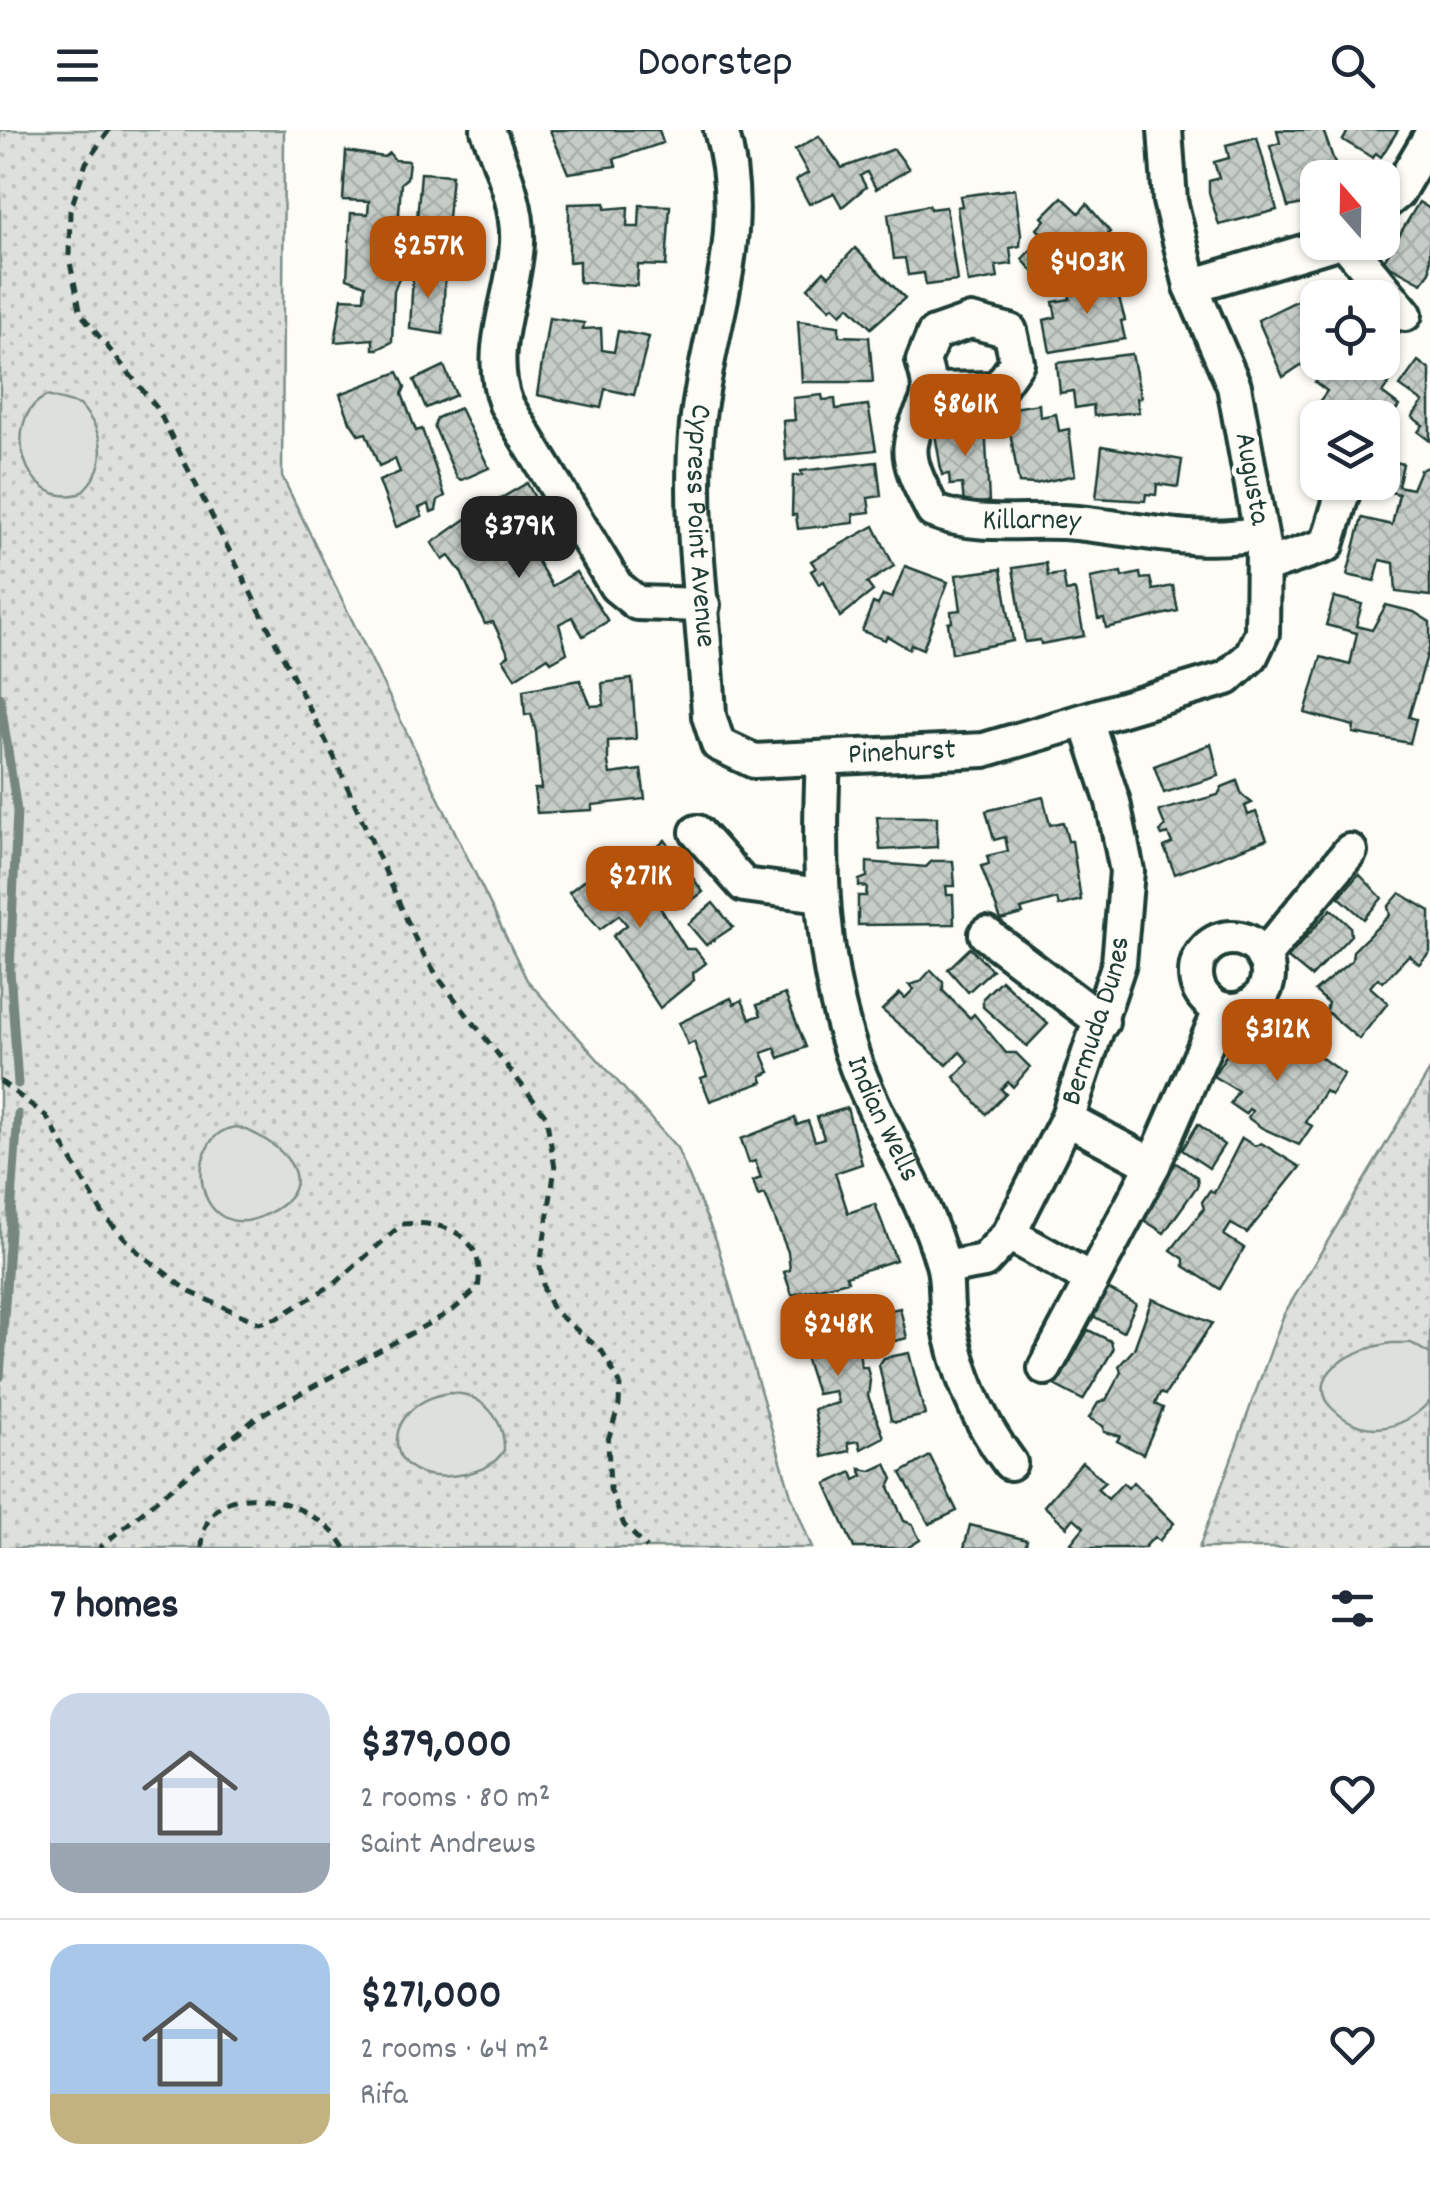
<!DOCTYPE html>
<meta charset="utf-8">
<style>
body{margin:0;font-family:Dekko,sans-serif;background:#f6f6f7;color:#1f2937;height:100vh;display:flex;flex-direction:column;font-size:38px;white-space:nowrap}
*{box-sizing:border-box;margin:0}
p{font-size:32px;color:#747a83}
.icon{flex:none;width:55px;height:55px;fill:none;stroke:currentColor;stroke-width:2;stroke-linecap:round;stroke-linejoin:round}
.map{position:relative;height:1418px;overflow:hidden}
.panel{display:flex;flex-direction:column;background:#fff;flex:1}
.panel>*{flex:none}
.needle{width:65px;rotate:340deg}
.controls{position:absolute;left:1300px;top:30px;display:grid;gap:20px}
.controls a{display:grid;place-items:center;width:100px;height:100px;border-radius:20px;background:#fff;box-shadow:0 2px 8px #0004;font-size:50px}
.price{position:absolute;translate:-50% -85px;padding:0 22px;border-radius:20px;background:#b45309;color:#fff;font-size:32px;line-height:65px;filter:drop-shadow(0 2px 5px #0008)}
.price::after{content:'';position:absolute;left:50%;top:60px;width:30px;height:22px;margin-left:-15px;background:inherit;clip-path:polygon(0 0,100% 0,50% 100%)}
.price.on{background:#222;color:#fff}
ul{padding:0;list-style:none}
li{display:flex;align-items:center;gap:30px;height:250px;padding:0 50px}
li+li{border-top:2px solid #e0e1e3}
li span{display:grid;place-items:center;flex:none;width:280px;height:200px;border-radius:30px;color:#555}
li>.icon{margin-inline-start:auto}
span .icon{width:120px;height:120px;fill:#fffc;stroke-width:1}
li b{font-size:42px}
h2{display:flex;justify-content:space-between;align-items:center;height:120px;padding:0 50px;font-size:42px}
header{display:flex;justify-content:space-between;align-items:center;height:130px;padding:0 50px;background:#fff;font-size:45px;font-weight:600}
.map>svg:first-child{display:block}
.grass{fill:url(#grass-dots);stroke:#7e8e88;stroke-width:2.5}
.pitch{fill:#dde0db;stroke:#7e8e88;stroke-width:2.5}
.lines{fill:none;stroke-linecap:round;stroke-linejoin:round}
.stream{stroke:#75877f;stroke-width:9}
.building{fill:url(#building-cross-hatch);stroke:#1f3d34;stroke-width:2.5}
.minor-casing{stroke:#1f3d34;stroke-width:40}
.path{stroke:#1f3d34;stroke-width:5;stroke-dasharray:10 8;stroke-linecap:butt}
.minor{stroke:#fdfcf7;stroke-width:32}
.labels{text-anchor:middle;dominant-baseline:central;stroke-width:9;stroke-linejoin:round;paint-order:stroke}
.street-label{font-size:30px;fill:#1f3d34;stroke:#fdfcf7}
</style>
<header><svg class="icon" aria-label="menu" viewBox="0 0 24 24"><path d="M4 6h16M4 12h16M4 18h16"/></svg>Doorstep<svg class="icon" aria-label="search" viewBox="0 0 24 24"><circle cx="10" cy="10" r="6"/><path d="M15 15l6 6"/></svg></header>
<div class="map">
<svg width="1430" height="1418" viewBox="0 0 1430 1418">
<defs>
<pattern id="grass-dots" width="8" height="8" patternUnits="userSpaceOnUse" patternTransform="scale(2.5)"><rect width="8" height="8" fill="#dde0db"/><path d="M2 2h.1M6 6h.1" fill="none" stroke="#bdc1bd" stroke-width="1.8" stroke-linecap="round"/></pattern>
<pattern id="building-cross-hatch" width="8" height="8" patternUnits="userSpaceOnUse" patternTransform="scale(2.5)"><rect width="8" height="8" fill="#c6cdc7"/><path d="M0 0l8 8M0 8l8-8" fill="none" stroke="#aab1ac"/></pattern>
</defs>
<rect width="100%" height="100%" fill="#fdfcf7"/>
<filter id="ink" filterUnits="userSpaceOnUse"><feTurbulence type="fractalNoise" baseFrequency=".01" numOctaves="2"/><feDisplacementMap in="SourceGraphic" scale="20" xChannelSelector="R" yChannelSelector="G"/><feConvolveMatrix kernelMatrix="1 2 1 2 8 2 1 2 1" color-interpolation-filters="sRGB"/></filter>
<g filter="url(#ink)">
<!-- grass -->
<g class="grass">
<path d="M0,0h284l-2,346 245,504 150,168 39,92 75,255 21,53h-812z"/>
<path d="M1430,940v478h-231l85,-234z"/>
</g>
<!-- pitch -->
<g class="pitch">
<path d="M47,266l33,9c26,29 30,63 -1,89 -57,14 -79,-77 -32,-98z"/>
<path d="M237,997c42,12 91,57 30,87 -74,37 -87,-82 -30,-87z"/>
<path d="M1391,1213h20l19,11v47c-30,32 -70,38 -101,4 -23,-39 35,-57 62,-62z"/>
<path d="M450,1263c32,0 55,26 54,57 -9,15 -22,20 -39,24 -88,18 -88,-71 -15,-81z"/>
</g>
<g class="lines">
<!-- stream -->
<g class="stream">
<path d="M0,567l17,114 -7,159 8,114"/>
<path d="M0,1247l18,-263"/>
</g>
</g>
<!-- building -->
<g class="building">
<path d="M550,0h109l4,13 -49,16 2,7 -48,7z"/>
<path d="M1277,0h46l17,48h-22v23l-30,6 -18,-61 10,-3z"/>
<path d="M1342,0h56l-17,27 -5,-4 -3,5 -30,-18 4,-7z"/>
<path d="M819,6l23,32 52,-19 15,20 -33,20 -9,-17 -7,4 6,11 -24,20 -8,-14 -25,11 -13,-24 12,-7 -13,-23z"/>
<path d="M1257,7l20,73 -58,15 -10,-33v-11l10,-3 -5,-16 15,-4 -3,-13z"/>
<path d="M346,21l38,6 5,-4 6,7 14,1 -2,17 -6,5 -2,31 5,6 -6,16 -2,34 5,3 -7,18 -2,51 -14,7h-5v-10l-38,3 7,-44 22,1 1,-14 -18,-7 4,-65 17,1 1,-13 -26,-1z"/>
<path d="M421,43l31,2 -6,64 -25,-1 -5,-7z"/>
<path d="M1015,59l6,45 -1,12 -10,2 2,16 -16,2 2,12 -30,5 -11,-76 5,-1 -2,-10z"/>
<path d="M1062,67l17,16 8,-9 23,28 -58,61 -30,-34 22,-23 -7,-7 8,-9 -3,-3z"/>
<path d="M1419,72l11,7v63l-8,11 -39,-21z"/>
<path d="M605,73v6l23,-2 -1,20h12l1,-22 30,1 -4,60 -28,-1 -1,21 -58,-4v-21l-10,1v-58z"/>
<path d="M929,75l1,4 16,-2 11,74 -31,4 -2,-12 -16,2 -3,-17 -11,1 -6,-45z"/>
<path d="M855,118l50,50 -34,30 -22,-22 -8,8 -8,-8 -3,3 -22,-21 16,-17 5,5z"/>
<path d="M420,138l25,1 -2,65 -33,-5 3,-55z"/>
<path d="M1114,149l11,41 -4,1 4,18 -75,13 -6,-32 12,-3 -3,-15 17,-3 -1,-9 11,-5z"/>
<path d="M1323,158l5,10h-10v44l-6,3 5,9 -34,23 -25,-57z"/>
<path d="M549,188l35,5 -1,6 18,-1 1,22 12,2 4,-21 31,6 -15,58 -29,-6 -4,19 -64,-13z"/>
<path d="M798,191l41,5v10l30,1 4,45h-71z"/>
<path d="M1132,224l9,44h-4l2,14 -45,4 -1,-11 -18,3 -2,-17 -13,2 -3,-30z"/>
<path d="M1418,231l12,9v71l-12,-9 5,-7 -11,-8 11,-15 -23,-16z"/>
<path d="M1330,232h41l13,10 -4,6 9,6 -7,9 17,13 -15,20 -2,-8h-41l-22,-16 8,-11 -12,-9z"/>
<path d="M444,236l12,29 -30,13 -12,-28z"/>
<path d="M398,242l7,15 -3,7 14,37 6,-2 23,67 -7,4 -2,10 -5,2 -2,-8 -10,4 3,8 -26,11 -17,-46 21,-9 -5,-13 -16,7 -13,-33 -7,2 -9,-13 -10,-28z"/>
<path d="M822,265l1,5 12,-1 1,10 32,-4 8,45 -90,10 -3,-39 12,-1 -2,-22z"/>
<path d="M1039,274l1,13 16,-3 3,17 10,-2 6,46 -40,9 -16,-1 -13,-74z"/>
<path d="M460,278l29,60 -27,12 -5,-2 -23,-52 3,-8z"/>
<path d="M985,292l4,80 -25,2 -2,-20 -12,1 -1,-11 -7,1 -8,-47z"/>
<path d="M1102,316l80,14 -4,27 -21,-3 -1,11 -10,-1 -1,7 -49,-3z"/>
<path d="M1382,329l21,5 -5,22 14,3 8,-19 10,-4v130l-34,-4 -2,-29 -14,-3 -5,21 -28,-6 15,-57 30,7 7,-31 -32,-7 1,-5h14z"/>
<path d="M877,332l4,34 -13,2 2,14 -17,2 1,9 -56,6 -2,-14h-4l1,-39 9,-1 -1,-4z"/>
<path d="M527,353l28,53 -24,14 21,36 24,-14 32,49 -25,15 -11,-19 -13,7 8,29 -16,9 -3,-5 -33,21 -12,-19 6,-4 -16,-33 -8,2 -24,-52 -12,-16 -6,4 -11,-17 37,-26 4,5 13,-13 6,9 15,-7 -7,-12z"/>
<path d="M874,396l20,40 -27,17 6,8 -33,26 -16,-36 -5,3 -8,-13 5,-3 -5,-7z"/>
<path d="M1046,433l2,13 15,-2 3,17 9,-1 9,46 -43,8 -1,-4 -15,2 -12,-74z"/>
<path d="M905,436l43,16 -25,67 -12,-5 -2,5 -22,-13 -2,4 -23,-9 11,-28 5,2 5,-10 9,3z"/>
<path d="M1001,439l12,72 -61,12 -4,-30 4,-1 -1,-11 10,-1 -5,-35z"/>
<path d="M1121,442l1,5 18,-4 1,6 9,-1 3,12 20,-4 5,25 -72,17 -2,-10 -6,1 -8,-41z"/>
<path d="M1334,467l28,7 -6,22 16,4 14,-25 28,7 16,10v23l-21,72 7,2 -6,24 -57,-10 1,-7 -49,-13 16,-56 29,8 7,-32 -31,-8z"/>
<path d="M632,549l4,60 -28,2v21l2,12 31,-4 4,29 -53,6v5l-55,3 -3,-24h7l-5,-57 -5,-18 -6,1 -2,-25 57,-10 11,26 13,-1 -2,-22z"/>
<path d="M1211,614l8,32 -55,17 -10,-27z"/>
<path d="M1237,651l5,14 10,8 -7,3 3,9 8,-3 11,27 -92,35 -11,-27 8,-4 -4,-9 -6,2 -2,-4 5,-6 -6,-15 59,-16 4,-8z"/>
<path d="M1043,667l7,28 13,-3 5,19h4l9,59 -22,6 -2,-7 -36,10 2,5 -22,6 -20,-54 8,-2 -2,-8 21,-5 -3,-14 -11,3 -8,-29z"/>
<path d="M877,687h60v30l-57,3z"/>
<path d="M665,710l38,52 -20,15h-8l-34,-44z"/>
<path d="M624,728l10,13 -2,9 19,25 7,-1 28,45h9l11,14 -13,10 1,7 -34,28 -47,-72 14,-11 -8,-10 -19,14 -31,-37 35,-27 7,3z"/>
<path d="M932,731h21l2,25h-9l1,9h6l1,29 -96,1v-29h8l1,-9 -8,-1v-6l8,-3v-15l59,5z"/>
<path d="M1359,744l23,24 -18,21 -25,-22z"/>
<path d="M1400,763l30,18v41l-11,12 -10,-9 -26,27 -5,-4 -8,9 18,16 -29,36 -33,-28 2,-8 -13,-12 37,-31 1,-9 37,-36 -2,-8z"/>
<path d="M713,773l20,24 -27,18 -18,-21z"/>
<path d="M1331,779l19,17 1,9 -40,42 -23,-19z"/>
<path d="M970,818l22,22 -24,22 -20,-23z"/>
<path d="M931,840l12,12v9l27,27 4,-4 32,39h10l14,14 -17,20 -5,-5 -7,7 5,5 -20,20 -32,-37 15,-15 -9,-10 -13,13 -65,-55 18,-17 5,5 9,-9 -5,-4 11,-3z"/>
<path d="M1001,850l47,44 -21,22 -44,-39v-9z"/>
<path d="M785,864l21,53 -27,11 -4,-10 -13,5 8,19 -9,4 2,6 -53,19 -9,-23 6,-2 -13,-34 -6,3 -9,-22 52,-25 3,6 8,-4 8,19 11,-4 -4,-10z"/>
<path d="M1244,897l24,15 -6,9 14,9 21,-20 47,34 -13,21 -6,-4 -20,31 7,4 -13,19 -37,-17 -14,-10 4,-7 -3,-2 -4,5 -15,-10 8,-13 -25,-15z"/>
<path d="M847,978l15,56 -27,9 13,40 27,-9 21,56 -50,16 2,5 -56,14 -8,-23 6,-2 -2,-18 -23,-58 -7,2 -5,-15 8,-3 -6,-17 -6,2 -8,-24 54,-21 2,7 11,-4 7,20 9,-3 -7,-21z"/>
<path d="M1198,994l26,21 -15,23 -27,-18z"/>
<path d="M1242,1008l13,8 6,-3 39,24 -53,66 -16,-9 -7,11 20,13 -24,41 -36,-23v-7l-13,-9 33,-41 -2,-7 8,-12 4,3z"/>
<path d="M1176,1033l21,14 1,8 -34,48 -25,-16z"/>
<path d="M1108,1159l28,15 -13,28 -30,-16z"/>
<path d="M1152,1169l60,24 -47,72 -5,-2 -5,11 8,4 -20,46 -26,-13 3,-5 -16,-4 -1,-6 -14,-8 9,-15 8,-3 15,-28 -2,-6 15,-17z"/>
<path d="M834,1175l5,6 15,-4 7,60h6l3,13 -2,16 16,41 -23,12 -2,-8 -11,2 2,8 -27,6 -9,-48 24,-6 -3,-12 -18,3 -25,-78 26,-7 2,7 11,-3 -2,-7z"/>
<path d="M900,1178l7,30 -32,8 -5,-31z"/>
<path d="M1088,1200l23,11 2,9 -30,50 -27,-14z"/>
<path d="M909,1223l16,62 -29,7 -5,-2 -12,-55 5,-7z"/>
<path d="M930,1326l27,55 -28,13 -28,-51z"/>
<path d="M1082,1332l23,20 -8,7 11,10 15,-16 5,5 5,-6 41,41 -15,18 -5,-4 -10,11h-67l-6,-5 13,-16 -10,-9 -7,9 -23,-21z"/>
<path d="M886,1334l7,15 -4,8 15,34 8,3 8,16 -13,8h-53l-28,-64 26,-12 3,8 8,-4 -3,-7 11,2z"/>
<path d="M970,1395l57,15 -2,8h-61z"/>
</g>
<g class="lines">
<!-- minor casing -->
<g class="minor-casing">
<g id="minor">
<path d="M488,0c13,36 31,75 29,113 -3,56 -32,106 -11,161l110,182 21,17 66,2"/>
<path id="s1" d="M721,0c31,105 -13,193 -24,295 -10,95 8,195 12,291l9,28 36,17 230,-11 243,-72 24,-22 11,-23 1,-87 -29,-160 -43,-100 -21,-85 -5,-71"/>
<path d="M1382,75l15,-12 33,-56"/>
<path d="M1345,112l60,72"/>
<path d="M1191,156l146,-44"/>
<path id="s2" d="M932,260l66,-1 19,-27 -7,-31 -39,-10 -37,13 -11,27c16,48 -5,42 -12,83 -4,21 13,49 22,67 48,19 95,7 144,12 62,6 121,23 183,10"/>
<path d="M1265,436l62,-21 19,-63"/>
<path id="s3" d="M823,629c-5,104 -3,211 34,309 26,67 67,127 86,196 5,17 2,35 5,53 9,53 29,103 62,146"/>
<path d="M697,702l47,53 77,10"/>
<path d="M986,804l116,88"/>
<circle cx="1232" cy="844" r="36"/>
<path d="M1263,827l87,-106"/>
<path d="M1067,989l86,46"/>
<path d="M1009,1104l83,46"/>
<path id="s4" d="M945,1138l39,-7 25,-27 58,-115 52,-156 8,-92 -14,-69 -26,-79"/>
<path d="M1045,1238l108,-203 68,-156"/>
</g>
</g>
<!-- path -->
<g class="path">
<path d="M109,0l-23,33 -16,48 -1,47 12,56 76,94 177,349 85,190 21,33 106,136 9,52 -15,98 4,24 9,20 49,41 18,32 -1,22 -11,35 2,49 14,36 23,23"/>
<path d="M0,951l46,35 58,100 34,36 52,40 69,31 18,-5 60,-36 65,-58c44,-4 85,12 76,64l-26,23 -195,106 -158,131"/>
<path d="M202,1418c1,-83 116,-49 143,0"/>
</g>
<!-- minor -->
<use href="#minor" class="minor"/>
</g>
</g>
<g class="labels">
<!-- street labels -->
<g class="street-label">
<text transform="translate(1250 349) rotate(80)">Augusta</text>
<text stroke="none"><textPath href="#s2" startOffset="498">Killarney</textPath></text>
<text stroke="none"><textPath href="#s1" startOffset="400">Cypress Point Avenue</textPath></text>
<text stroke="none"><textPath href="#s1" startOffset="808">Pinehurst</textPath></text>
<text stroke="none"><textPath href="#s4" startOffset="308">Bermuda Dunes</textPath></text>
<text stroke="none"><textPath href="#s3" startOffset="370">Indian Wells</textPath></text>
</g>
</g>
</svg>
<div class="controls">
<a><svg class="needle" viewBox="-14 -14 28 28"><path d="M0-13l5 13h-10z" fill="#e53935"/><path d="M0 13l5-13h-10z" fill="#747a83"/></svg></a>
<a><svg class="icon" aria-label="locate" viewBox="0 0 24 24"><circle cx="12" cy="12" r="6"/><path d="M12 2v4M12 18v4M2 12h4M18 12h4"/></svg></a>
<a><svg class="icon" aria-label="layers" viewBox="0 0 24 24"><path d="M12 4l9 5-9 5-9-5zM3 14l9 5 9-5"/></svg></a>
</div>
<b class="price" style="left:428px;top:171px">$257K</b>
<b class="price" style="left:1087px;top:187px">$403K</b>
<b class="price" style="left:965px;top:329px">$861K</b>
<b class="price on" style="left:519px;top:451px">$379K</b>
<b class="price" style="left:640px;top:801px">$271K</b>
<b class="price" style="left:1277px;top:954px">$312K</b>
<b class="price" style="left:838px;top:1249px">$248K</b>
</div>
<section class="panel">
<h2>7 homes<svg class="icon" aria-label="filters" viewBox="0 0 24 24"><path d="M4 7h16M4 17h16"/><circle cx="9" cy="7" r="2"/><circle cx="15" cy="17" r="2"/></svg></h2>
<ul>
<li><span style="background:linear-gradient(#c9d6e8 75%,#9aa5b1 0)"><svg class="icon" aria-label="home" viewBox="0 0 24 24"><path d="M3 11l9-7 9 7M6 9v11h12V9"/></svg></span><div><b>$379,000</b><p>2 rooms · 80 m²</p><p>Saint Andrews</p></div><svg class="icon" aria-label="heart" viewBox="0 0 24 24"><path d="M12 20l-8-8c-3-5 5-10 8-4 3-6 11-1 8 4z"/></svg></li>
<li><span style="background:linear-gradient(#a9c7e8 75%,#c2b280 0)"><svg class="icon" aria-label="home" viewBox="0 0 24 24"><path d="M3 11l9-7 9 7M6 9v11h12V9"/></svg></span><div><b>$271,000</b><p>2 rooms · 64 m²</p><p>Rifa</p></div><svg class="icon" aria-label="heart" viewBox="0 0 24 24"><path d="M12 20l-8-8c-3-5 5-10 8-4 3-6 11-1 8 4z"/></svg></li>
</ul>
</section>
